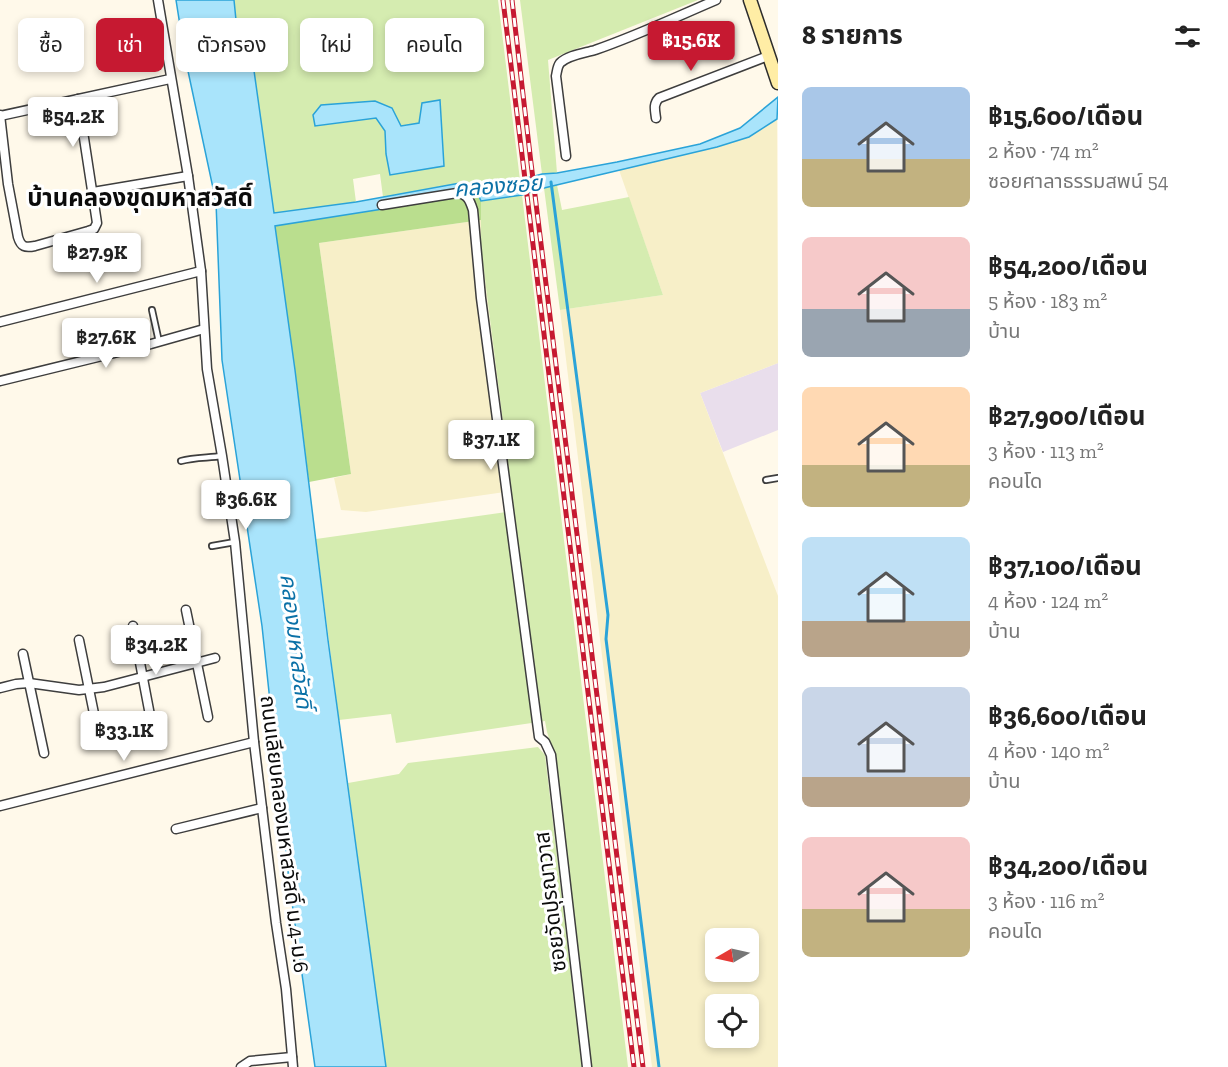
<!DOCTYPE html>
<html lang="th">
<meta charset="utf-8">
<style>
body{margin:0;font-family:"Zilla Slab","Noto Sans Thai",serif;background:#f6f6f6;color:#222;height:100vh;display:flex;flex-direction:column;font-size:22px;white-space:nowrap}
*{box-sizing:border-box;margin:0}
p{font-size:20px;color:#767676}
.icon{flex:none;width:33px;height:33px;fill:none;stroke:currentColor;stroke-width:2;stroke-linecap:round;stroke-linejoin:round}
.map{position:relative;flex:1;overflow:hidden}
.drawer{display:flex;flex-direction:column;background:#fff;width:450px}
.drawer>*{flex:none}
.guide{position:absolute;left:18px;top:18px;width:570px;height:54px;display:flex;gap:12px}
.needle{width:39px;rotate:261deg}
.tools{position:absolute;left:705px;top:928px;display:grid;gap:12px}
.tools a{display:grid;place-items:center;width:54px;height:54px;border-radius:9px;background:#fff;box-shadow:0 3px 9px #0003;font-size:30px}
.price{position:absolute;translate:-50% -51px;padding:0 14px;border-radius:6px;background:#fff;color:#222;font-size:20px;line-height:39px;filter:drop-shadow(0 2px 3px #0008)}
.price::after{content:'';position:absolute;left:50%;top:36px;width:18px;height:14px;margin-left:-9px;background:inherit;clip-path:polygon(0 0,100% 0,50% 100%)}
.price.on{background:#c61931;color:#fff}
ul{padding:0;list-style:none}
li{display:flex;align-items:center;gap:18px;height:150px;padding:0 24px}
li span{display:grid;place-items:center;flex:none;width:168px;height:120px;border-radius:9px;color:#555}
li>.icon{margin-inline-start:auto}
span .icon{width:72px;height:72px;fill:#fffc;stroke-width:1}
li b{font-size:26px}
h2{display:flex;justify-content:space-between;align-items:center;height:72px;padding:0 24px;font-size:26px}
.tag{padding:0 21px;border-radius:9px;background:#fff;box-shadow:0 3px 9px #0003;font-size:21px;line-height:54px}
.tag.on{background:#c61931;color:#fff}
main{display:flex;flex:1;min-height:0}
.map>svg:first-child{display:block}
.industrial{fill:#e9deec}
.farmland{fill:#f7efc8;fill-rule:evenodd}
.green{fill:#d5ecb0;fill-rule:evenodd}
.forest{fill:#bade8e}
.water{fill:#a9e4fb;stroke:#2aa3d8;stroke-width:1.5}
.lines{fill:none;stroke-linecap:round;stroke-linejoin:round}
.stream{stroke:#2aa3d8;stroke-width:3}
.lane-casing{stroke:#3e3e3e;stroke-width:8}
.street-casing{stroke:#3e3e3e;stroke-width:11}
.secondary-casing{stroke:#2d2d2d;stroke-width:15}
.lane{stroke:#fff;stroke-width:4.5}
.street{stroke:#fff;stroke-width:8}
.secondary{stroke:#ffeda5;stroke-width:12}
.rail-casing{stroke:#c61931;stroke-width:5}
.rail{stroke:#fff;stroke-width:3;stroke-dasharray:9;stroke-linecap:butt}
.labels{text-anchor:middle;dominant-baseline:central;stroke-width:6;stroke-linejoin:round;paint-order:stroke}
.street-label{font-size:21px;fill:#0b0b0b;stroke:#fff}
.water-label{font-size:22px;font-style:italic;fill:#0b71a7;stroke:#fff}
.quarter-label{font-size:24px;font-weight:bold;fill:#0b0b0b;stroke:#fff}
</style>
<main>
<div class="map">
<svg width="778" height="1067" viewBox="0 0 778 1067">
<rect width="100%" height="100%" fill="#fff9ea"/>
<!-- industrial -->
<path class="industrial" d="M778,363v67l-55,22 -23,-59z"/>
<!-- farmland -->
<g class="farmland">
<path d="M777,119l1,244 -78,30 78,203v471h-126l-92,-757 103,-15 -44,-125 98,-23 32,-10zM716,939h32v33h-32zM716,1005h32v33h-32z"/>
<path d="M481,220v27l30,244 -145,21 -25,-2 -7,-32 17,-4 -32,-231z"/>
</g>
<!-- green -->
<g class="green">
<path d="M234,0h264l22,180 -40,6 -20,-3 -77,14 -3,-23 -27,5 3,23 -82,11 -25,-178 -13,-15zM392,108l9,18 18,-3 -29,52 -4,-21 -1,-23 -9,-13 -60,8 -3,-11z"/>
<path d="M520,0h178l-150,60 9,113 -15,1z"/>
<path d="M557,185l5,25 67,-13 34,98 -103,15 -16,-122z"/>
<path d="M522,195l106,872h-37l-36,-311 -8,-24 -2,-11 -149,22 -5,-29 -52,6 -23,-181 198,-28 -33,-264v-46z"/>
<path d="M538,747l7,8 37,312h-196l-38,-284 51,-9 9,-11z"/>
</g>
<!-- forest -->
<path class="forest" d="M478,194l3,7v19l-162,23 32,231 -42,8 -14,-112 -20,-144z"/>
<!-- water -->
<g class="water">
<path d="M176,0h58l2,20 13,15 25,178 82,-11 104,-19 20,3 40,-6 22,-6 15,-1 60,-11 83,-18 40,-16 38,-31 -1,22 -28,18 -32,10 -173,41 -22,7 -41,6 -3,-7 -203,32 20,144 33,270 58,427h-71l-26,-186 -27,-255 -40,-266 -6,-158 -31,-145z"/>
<path d="M440,100l4,66 -54,9 -4,-21 -1,-23 -9,-13 -61,8 -2,-11 8,-10 54,-4 17,7 9,18 18,-3 3,-20z"/>
</g>
<g class="lines">
<!-- stream -->
<path class="stream" d="M551,182l57,433 -2,24 53,428"/>
<!-- lane casing -->
<g class="lane-casing">
<g id="lane">
<path d="M152,310l7,32"/>
<path d="M181,461c13,-4 27,-3 41,-5"/>
<path d="M766,480l12,-2"/>
<path d="M212,546l23,-4"/>
</g>
</g>
<!-- street casing -->
<g class="street-casing">
<g id="street">
<path d="M158,0l30,176 13,95 6,98 15,87 13,86 19,200 22,181 10,66 7,78"/>
<path d="M0,115l8,69 10,53c3,10 7,11 17,9l53,-15 6,-2 3,-6 -19,-124"/>
<path d="M0,116l170,-37"/>
<path d="M656,118c-1,-8 -3,-14 3,-20l109,-42"/>
<path d="M566,156l-10,-80c1,-4 1,-9 4,-13 8,-8 25,-10 35,-13 41,-14 81,-33 121,-50"/>
<path d="M93,192l95,-16"/>
<path d="M382,205l75,-12c11,1 13,8 16,17l8,88 58,439 6,5 6,13 36,312"/>
<path d="M0,322l201,-51"/>
<path d="M0,381l151,-37 53,-15"/>
<path d="M186,610l22,107"/>
<path d="M133,626l20,105"/>
<path d="M79,640l21,103"/>
<path d="M23,654l21,99"/>
<path d="M0,688l16,-4 13,-1 50,7 25,-3 111,-29"/>
<path d="M0,806l254,-64"/>
<path d="M176,829l86,-21"/>
<path d="M241,1067l9,-6 42,-4"/>
</g>
</g>
<!-- secondary casing -->
<g class="secondary-casing">
<path id="secondary" d="M750,0l28,83"/>
</g>
<!-- lane -->
<use href="#lane" class="lane"/>
<!-- street -->
<use href="#street" class="street"/>
<!-- secondary -->
<use href="#secondary" class="secondary"/>
<!-- rail casing -->
<g class="rail-casing">
<g id="rail">
<path d="M503,0l131,1067"/>
<path d="M512,0l19,163 112,904"/>
</g>
</g>
<!-- rail -->
<use href="#rail" class="rail"/>
</g>
<g class="labels">
<!-- street labels -->
<g class="street-label">
<text transform="translate(285 834) rotate(83)">ถนนเลียบคลองมหาสวัสดิ์ ม.4-ม.6</text>
<text transform="translate(550 902) rotate(-97)">ซอยวัดปุรณาวาส</text>
</g>
<!-- water labels -->
<g class="water-label">
<text transform="translate(498 186) rotate(-4)">คลองซอย</text>
<text transform="translate(296 641) rotate(83)">คลองมหาสวัสดิ์</text>
</g>
<!-- quarter labels -->
<g class="quarter-label">
<text x="140" y="197">บ้านคลองขุดมหาสวัสดิ์</text>
</g>
</g>
</svg>
<div class="tools">
<a><svg class="needle" viewBox="-14 -14 28 28"><path d="M0-13l5 13h-10z" fill="#e53935"/><path d="M0 13l5-13h-10z" fill="#767676"/></svg></a>
<a><svg class="icon" aria-label="locate" viewBox="0 0 24 24"><circle cx="12" cy="12" r="6"/><path d="M12 2v4M12 18v4M2 12h4M18 12h4"/></svg></a>
</div>
<b class="price on" style="left:691px;top:72px">฿15.6K</b>
<b class="price" style="left:73px;top:148px">฿54.2K</b>
<b class="price" style="left:97px;top:284px">฿27.9K</b>
<b class="price" style="left:106px;top:369px">฿27.6K</b>
<b class="price" style="left:491px;top:471px">฿37.1K</b>
<b class="price" style="left:246px;top:531px">฿36.6K</b>
<b class="price" style="left:156px;top:676px">฿34.2K</b>
<b class="price" style="left:124px;top:762px">฿33.1K</b>
<div class="guide">
<a class="tag">ซื้อ</a>
<a class="tag on">เช่า</a>
<a class="tag">ตัวกรอง</a>
<a class="tag">ใหม่</a>
<a class="tag">คอนโด</a>
</div>
</div>
<section class="drawer">
<h2>8 รายการ<svg class="icon" aria-label="filters" viewBox="0 0 24 24"><path d="M4 7h16M4 17h16"/><circle cx="9" cy="7" r="2"/><circle cx="15" cy="17" r="2"/></svg></h2>
<ul>
<li><span style="background:linear-gradient(#a9c7e8 60%,#c2b280 0)"><svg class="icon" aria-label="home" viewBox="0 0 24 24"><path d="M3 11l9-7 9 7M6 9v11h12V9"/></svg></span><div><b>฿15,600/เดือน</b><p>2 ห้อง · 74 m²</p><p>ซอยศาลาธรรมสพน์ 54</p></div></li>
<li><span style="background:linear-gradient(#f6c9c9 60%,#9aa5b1 0)"><svg class="icon" aria-label="home" viewBox="0 0 24 24"><path d="M3 11l9-7 9 7M6 9v11h12V9"/></svg></span><div><b>฿54,200/เดือน</b><p>5 ห้อง · 183 m²</p><p>บ้าน</p></div></li>
<li><span style="background:linear-gradient(#ffd9b3 65%,#c2b280 0)"><svg class="icon" aria-label="home" viewBox="0 0 24 24"><path d="M3 11l9-7 9 7M6 9v11h12V9"/></svg></span><div><b>฿27,900/เดือน</b><p>3 ห้อง · 113 m²</p><p>คอนโด</p></div></li>
<li><span style="background:linear-gradient(#bfe0f5 70%,#b9a48a 0)"><svg class="icon" aria-label="home" viewBox="0 0 24 24"><path d="M3 11l9-7 9 7M6 9v11h12V9"/></svg></span><div><b>฿37,100/เดือน</b><p>4 ห้อง · 124 m²</p><p>บ้าน</p></div></li>
<li><span style="background:linear-gradient(#c9d6e8 75%,#b9a48a 0)"><svg class="icon" aria-label="home" viewBox="0 0 24 24"><path d="M3 11l9-7 9 7M6 9v11h12V9"/></svg></span><div><b>฿36,600/เดือน</b><p>4 ห้อง · 140 m²</p><p>บ้าน</p></div></li>
<li><span style="background:linear-gradient(#f6c9c9 60%,#c2b280 0)"><svg class="icon" aria-label="home" viewBox="0 0 24 24"><path d="M3 11l9-7 9 7M6 9v11h12V9"/></svg></span><div><b>฿34,200/เดือน</b><p>3 ห้อง · 116 m²</p><p>คอนโด</p></div></li>
</ul>
</section>
</main>
